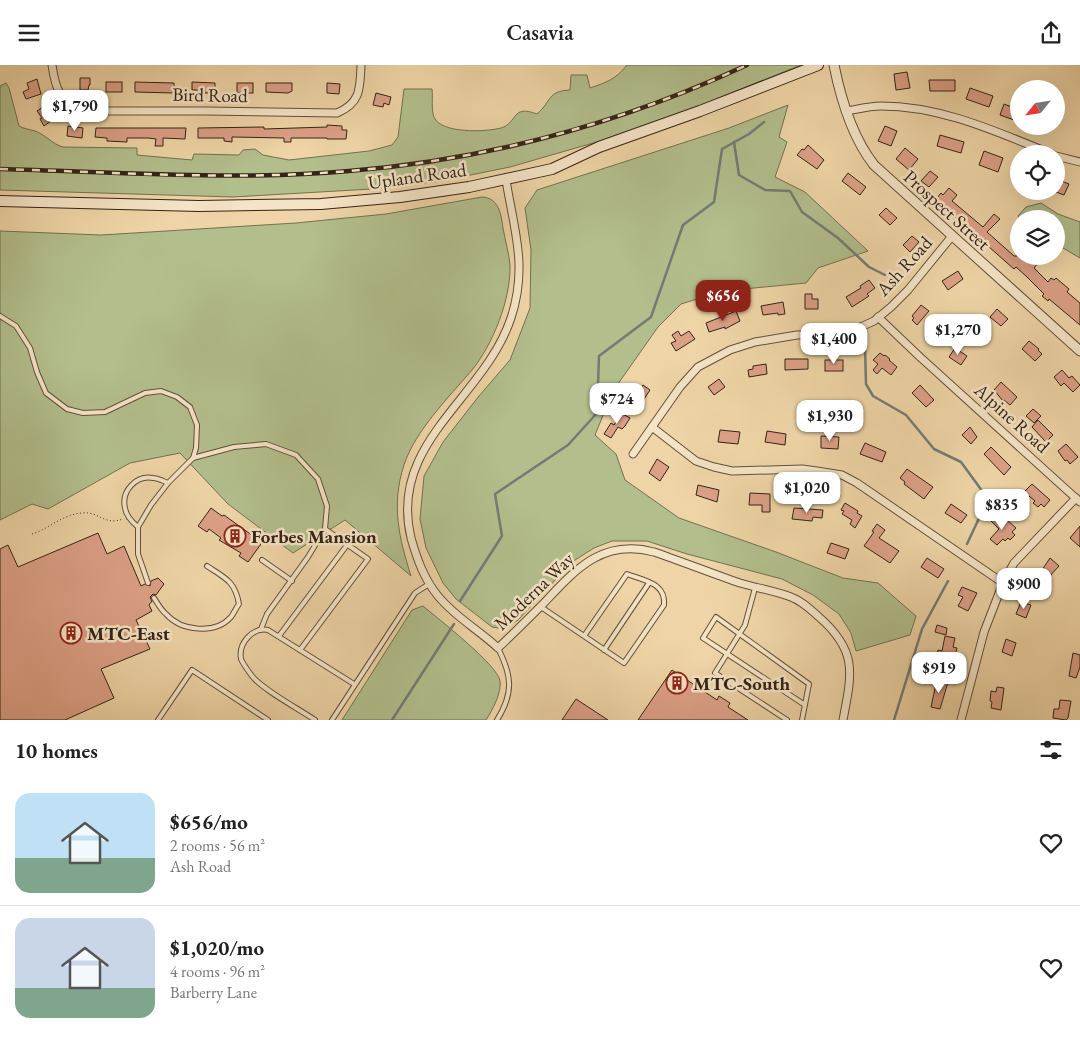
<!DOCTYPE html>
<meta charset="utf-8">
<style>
body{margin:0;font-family:"EB Garamond",serif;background:#f6f6f6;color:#222;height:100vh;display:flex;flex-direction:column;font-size:19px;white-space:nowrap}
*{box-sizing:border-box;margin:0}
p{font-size:16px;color:#767676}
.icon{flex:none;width:28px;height:28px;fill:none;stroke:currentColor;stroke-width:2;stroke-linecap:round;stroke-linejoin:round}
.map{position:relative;height:655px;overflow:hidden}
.panel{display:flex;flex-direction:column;background:#fff;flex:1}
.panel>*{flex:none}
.needle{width:32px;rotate:240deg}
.fabs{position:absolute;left:1010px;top:15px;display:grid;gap:10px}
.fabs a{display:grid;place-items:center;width:55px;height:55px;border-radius:50%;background:#fff;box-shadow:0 5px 20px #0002;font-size:25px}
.price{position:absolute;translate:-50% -42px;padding:0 11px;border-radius:10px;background:#fff;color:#222;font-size:16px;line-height:32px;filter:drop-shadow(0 1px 2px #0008)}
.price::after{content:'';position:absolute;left:50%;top:30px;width:15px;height:11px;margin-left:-8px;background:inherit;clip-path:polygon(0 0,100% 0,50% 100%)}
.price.selected{background:#8f2418;color:#fff}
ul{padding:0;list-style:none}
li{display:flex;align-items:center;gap:15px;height:125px;padding:0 15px}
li+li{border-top:1px solid #e0e0e0}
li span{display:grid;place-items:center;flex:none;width:140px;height:100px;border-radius:15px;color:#555}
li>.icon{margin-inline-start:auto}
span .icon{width:60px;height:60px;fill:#fffc;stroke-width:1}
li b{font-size:21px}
h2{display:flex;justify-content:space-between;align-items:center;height:60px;padding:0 15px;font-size:21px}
header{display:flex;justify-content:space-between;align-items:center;height:65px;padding:0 15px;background:#fff;font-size:22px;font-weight:600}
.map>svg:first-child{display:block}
.green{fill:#b2be8c;stroke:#727152}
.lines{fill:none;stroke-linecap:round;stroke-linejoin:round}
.stream{stroke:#747b75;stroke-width:2.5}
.building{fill:#dca086;stroke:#332417}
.service-casing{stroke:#62503b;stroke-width:6}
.minor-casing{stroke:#62503b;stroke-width:9}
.tertiary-casing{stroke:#62503b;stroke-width:11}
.secondary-casing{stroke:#332417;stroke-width:12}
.path{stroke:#332417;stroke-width:1;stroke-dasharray:1 2.5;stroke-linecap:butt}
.service{stroke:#f4e3c5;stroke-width:4}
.minor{stroke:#f4e3c5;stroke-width:7}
.tertiary{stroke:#f4e3c5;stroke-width:9}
.secondary{stroke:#f4e3c5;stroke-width:10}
.rail-casing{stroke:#332417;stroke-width:4.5}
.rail{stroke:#f4e3c5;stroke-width:2.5;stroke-dasharray:8;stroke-linecap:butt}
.labels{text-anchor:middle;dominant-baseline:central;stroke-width:5;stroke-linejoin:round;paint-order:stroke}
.street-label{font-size:19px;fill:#332417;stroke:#f4e3c5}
.poi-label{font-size:19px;font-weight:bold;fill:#332417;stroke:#f4e3c5;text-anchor:start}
</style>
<header><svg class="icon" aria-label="menu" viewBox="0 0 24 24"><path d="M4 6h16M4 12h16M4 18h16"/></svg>Casavia<svg class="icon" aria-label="share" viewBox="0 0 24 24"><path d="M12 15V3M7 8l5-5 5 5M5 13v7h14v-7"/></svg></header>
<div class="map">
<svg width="1080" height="655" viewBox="0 0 1080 655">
<rect width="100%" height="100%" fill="#eed4a6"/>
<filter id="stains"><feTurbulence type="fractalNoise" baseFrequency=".004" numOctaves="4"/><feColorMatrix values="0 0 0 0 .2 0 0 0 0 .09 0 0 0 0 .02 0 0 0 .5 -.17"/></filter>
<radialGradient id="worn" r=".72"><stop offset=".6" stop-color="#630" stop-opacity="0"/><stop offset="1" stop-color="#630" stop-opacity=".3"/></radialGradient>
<!-- green -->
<g class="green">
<path d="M627,0h174l-163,65 -128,37 -69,14 -69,8 -139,8 -233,-7v-104l6,-3 3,5 10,38c5,3 10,3 16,5 11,4 17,13 28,16l74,1v7l55,5 2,-6 45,1 4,-5 12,-1 8,6 26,5 80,-9 23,-6 6,-8 6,-48h28c1,8 -1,21 2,28 7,17 52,15 67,11 17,-5 10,-24 36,-14 15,-13 10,-23 33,-24l1,-15h16l3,13c17,-6 25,-8 37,-23z"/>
<path d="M788,40l-9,32 8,5 -12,35 30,15 63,59 -50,17 -12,15 -83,8 -42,13 -23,23 -45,64 -18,44 21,19 9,26 54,38 97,34 67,26 35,5 38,33 -6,19 -54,16 -5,-18 -12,-19 -26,-19 -31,-16 -95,-25 -40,-13h-35l-18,7 -22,14 -54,58 -13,9 -13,-2 -36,-28 -13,-16 -17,-35 -6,-29 4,-43 19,-34 36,-46 31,-36 20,-52 1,-58 -6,-42 12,-18 192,-62z"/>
<path d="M482,132c17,1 19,17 21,31 2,12 6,25 7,37 1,34 -17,79 -38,105 -23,27 -57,61 -68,95 -13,40 -5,73 7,111l-66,-56 -52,33 -65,-49 -48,-51 -50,10 -82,46 -16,-5 -32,16v-289l101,4 195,-12 90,-9z"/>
<path d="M1041,138l17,11 22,8v36l-17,-10h-7v-29h-36l-2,-3 8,-9z"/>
<path d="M423,541c14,12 75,59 77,75 2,11 -8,30 -14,39h-144l70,-110z"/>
</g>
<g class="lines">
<!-- stream -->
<g class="stream">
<path d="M734,77l5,33 26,15 25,1 12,21 36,26 31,29 16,8"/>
<path d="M865,282l1,37 7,12 33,19 28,34 27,13 27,37 -21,45"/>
<path d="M460,536l42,-65 -7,-42 73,-49 29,-32 2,-57 52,-39 32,-92 31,-23 8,-53 27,-15 15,-12"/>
<path d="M392,655l62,-96"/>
<path d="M894,655l28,-91 26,-48"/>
</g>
</g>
<!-- building -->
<g class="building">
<path d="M907,7l3,16 -14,2 -2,-16z"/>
<path d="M80,13h10v7h-1l-1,5h-8z"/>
<path d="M37,14l4,15 -15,5 -3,-7 6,-3 -2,-6z"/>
<path d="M929,15h26v11h-25z"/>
<rect x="106" y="17" width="16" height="10"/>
<path d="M135,17l39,1v10l-39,-1z"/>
<path d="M192,17l23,1v10h-15v-3h-8z"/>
<rect x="237" y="18" width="16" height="10"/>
<path d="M266,18h26v8l-4,2 -22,-1z"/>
<path d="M327,18l13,1 -1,10 -12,-1z"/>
<path d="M970,23l23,8 -4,11 -23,-8z"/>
<path d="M376,28l15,4 -2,8 -5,-2 -1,4 -10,-2z"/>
<path d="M1004,39l15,6 -2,11 -17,-6z"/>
<path d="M46,40l9,13 -11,8 -4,-7 2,-1 -5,-7z"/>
<path d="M327,60l15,1v4h5l-1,9h-19v-1h-36v4h-7v-4l-52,-1v5l-8,-1v-3h-26v-10l66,-1v2l63,-2z"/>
<path d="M68,61l15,2 -1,10 -15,-2z"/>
<path d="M885,61l12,5 -6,15 -13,-5z"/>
<path d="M96,63h90l-1,11 -22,-1v8h-8l1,-7 -8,-1h-21v4l-20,-1v-3l-12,-1z"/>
<path d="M940,70l24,7 -3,11 -24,-7z"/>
<path d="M808,80l16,15 -7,9 -20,-14 5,-6 2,1z"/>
<path d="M905,83l13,11 -9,11 -13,-11z"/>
<path d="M984,86l19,7 -5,14 -19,-7z"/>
<path d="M930,106l8,6 -9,10 -8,-6z"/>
<path d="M848,108l18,14 -6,8 -18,-14z"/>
<path d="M1056,114l13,5 -5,11 -8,-3z"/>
<path d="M949,123l8,7 -5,6 31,26 11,-13 6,5 -13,13 27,24h30l-10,12 14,14 3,-4 3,2 2,-2 13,11 -2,3 13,11v22l-31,-26 -1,2 -6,-5 2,-2 -18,-18 -10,-9 -2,2 -43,-38 1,-1 -35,-28 2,-2 -2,-2 4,-5 2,2z"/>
<path d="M886,143l11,10 -7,7 -11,-10z"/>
<path d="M912,171l7,6 -9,10 -7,-7z"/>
<path d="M958,206l5,8 -15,11 -6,-9z"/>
<path d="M869,215l6,8 -8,6 2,2 -17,11 -6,-10 15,-9 -1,-2z"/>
<path d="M805,229h7v5h6v10h-13z"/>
<path d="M783,237l2,12 -7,1v-2l-15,2 -2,-9z"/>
<path d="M921,240l8,6 -12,14 -5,-5 2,-2 -2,-2z"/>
<path d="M997,244l11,10 -7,7 -11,-9z"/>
<path d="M736,246l4,10 -15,8v-2l-16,5 -3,-9z"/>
<path d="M678,266l3,5 8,-5 6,8 -19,12 -5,-8 5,-2 -4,-6z"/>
<path d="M1029,276l10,8 -1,1 4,4 -7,7 -13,-12z"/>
<path d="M955,283l12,8 -6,9 -12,-8z"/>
<path d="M880,288l4,3 1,-1 5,4 -1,1 8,7 -6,8 -9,-7 -5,6 -4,-4 5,-6 -5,-4z"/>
<path d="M785,294h23v10l-23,1z"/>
<rect x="825" y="295" width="18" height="11"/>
<path d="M766,299l1,10 -18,3 -1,-7 5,-1v-3z"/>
<path d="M1062,305l7,8 3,-2 8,9 -7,7 -9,-9 -3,3 -7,-9z"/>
<path d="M719,314l6,8 -11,8 -6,-8z"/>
<path d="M1001,317l16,15 -7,8 -6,-5 -1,1 -9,-11z"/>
<path d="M643,320l7,5 -8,12 -8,-5z"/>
<path d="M920,320l14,15 -8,7 -14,-14z"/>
<path d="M1033,344l8,7 -7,7 -8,-7z"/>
<path d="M621,348l9,5 -5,8 -3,3 -4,-2 -7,11 -7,-4 7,-11 3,2z"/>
<path d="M1038,355l15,15 -7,7 -14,-15z"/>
<path d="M970,362l7,10 -6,7 -9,-9z"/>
<path d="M720,365l20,2 -2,12 -20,-2z"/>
<path d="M767,366l19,3 -1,11 -20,-3z"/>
<path d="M821,371l18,1 -1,12 -17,-1z"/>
<path d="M865,378l21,9 -4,10 -22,-8z"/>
<path d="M1066,379l12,13 -8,7 -3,-4 -2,1 -7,-10z"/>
<path d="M991,382l20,20 -7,8 -20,-21z"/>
<path d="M657,394l12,8 -9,14 -11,-8z"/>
<path d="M907,404l26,18 -9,12 -20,-15 1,-2 -5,-4z"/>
<path d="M1032,419l18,16 -6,7 -3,-3 -3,3 -5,-4 2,-2 -11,-9z"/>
<path d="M698,420l21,5 -2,12 -21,-7z"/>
<path d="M750,428l20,1v18h-8v-7h-13z"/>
<path d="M845,438l13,8 -1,2 5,3 -7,12 -5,-4 2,-4 -10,-6 2,-3 -3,-1z"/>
<path d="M951,439l16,11 -6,8 -16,-10z"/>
<path d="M211,443l11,8 2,-1 29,21 -1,1 9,7 -13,18 -9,-6 2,-3 -22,-13 2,-2 -12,-9 -2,3 -9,-6z"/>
<path d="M794,443l29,2 -1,8 -9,-1 -1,4 -20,-2z"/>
<path d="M992,450l11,10 4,-5 9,8 -4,4 3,3 -5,5 -2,-2 -3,3 -2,-2 -6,6 -7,-6 9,-10 -10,-10z"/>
<path d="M877,459l8,6 -6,8 20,13 -9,12 -26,-17 10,-14 -2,-1z"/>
<path d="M1080,461v21l-10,-9z"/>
<path d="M98,468l9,21 17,-8 17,40 4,-2 5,2 1,-5 7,-3 6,6 -8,11 -3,-1 -3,3 2,4 -3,4 3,6 -16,9 14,29 -49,20 13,29 -49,22h-65v-171l8,-4 10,22z"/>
<path d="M831,478l18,6 -4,10 -18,-6z"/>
<path d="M927,493l17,11 -6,9 -17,-11z"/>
<path d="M1050,493l9,8 -12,13 -7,-6z"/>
<path d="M962,522l15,6 -9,18 -10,-5 5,-9 -5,-2z"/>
<path d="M1021,537l10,3 -5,13 -10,-4z"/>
<path d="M937,560l10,3 -1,7 -11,-3z"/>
<path d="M945,571l10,2 -2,9 4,1 -2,8 -2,-1 -2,9 -15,-3 2,-11 4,1z"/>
<path d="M1006,574l10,4 -4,13 -10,-4z"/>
<path d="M1073,588l7,2v12l-4,11 -7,-2z"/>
<path d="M672,605l45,30 2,-4 11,7 -2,4 20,13h-110z"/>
<path d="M937,614l11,3 -8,27 -9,-2z"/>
<path d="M997,622l7,1 -3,22 -10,-2 1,-6 -2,-1 1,-10 5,1z"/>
<path d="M576,634l32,21h-46z"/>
<path d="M1060,635l11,1 -3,17 -2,2 -13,-2 1,-9h5z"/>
</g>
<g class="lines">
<!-- service casing -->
<g class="service-casing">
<g id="service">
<path d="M0,251l16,10 14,22 7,24 9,21 21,16 16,4 22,-1 40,-19 16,-2 16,6 13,10 7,18 -1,23 -3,10"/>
<path d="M138,462c-6,-5 -12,-11 -13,-19 -4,-17 11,-33 28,-30 5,0 10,3 15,5"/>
<path d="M262,495l30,21"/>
<path d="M148,518l-10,-29v-27l13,-22 17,-22 25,-25 41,-11 32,-3 30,11 22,24 9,27 -2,23"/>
<path d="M755,523l-10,37 -30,48 72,47"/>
<path d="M154,533c4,6 7,12 12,16 15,17 49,21 65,3 3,-4 5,-9 8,-13 -4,-23 -14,-26 -32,-38"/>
<path d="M541,542l83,56 40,-58c2,-22 -19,-24 -37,-31l-43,62"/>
<path d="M261,564l6,-15 41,-57 17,-28 43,30 -68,91"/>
<path d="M279,571l68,-91"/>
<path d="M604,585l45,-67"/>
<path d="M158,655l34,-50 76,50"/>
<path d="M315,655c-16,-11 -52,-30 -63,-44 -3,-4 -9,-12 -11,-17 -3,-16 12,-32 27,-29l86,54"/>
<path d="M332,655l83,-127 14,-9"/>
<path d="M497,655c17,-27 15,-44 1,-72"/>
<path d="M802,655l7,-36 -93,-67 -13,21 102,67"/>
</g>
</g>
<!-- minor casing -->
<g class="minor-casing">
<g id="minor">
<path d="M52,0c3,22 8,38 30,46h123l132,2c24,-10 23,-25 24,-48"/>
<path d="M847,46c11,-2 23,-5 34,-5 61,0 116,26 171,48"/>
<path d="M1056,91l24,6"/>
<path d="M506,115c8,50 22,86 5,138 -27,81 -123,124 -100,220 6,21 13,41 27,58 17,21 41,34 60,52 15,-14 30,-29 45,-44 32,-34 59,-66 111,-52 29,10 57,21 86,31 17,5 35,8 51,14 11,4 19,12 28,20 39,34 33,56 24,103"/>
<path d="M878,252l42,40 160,145"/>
<path d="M652,362l44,34 18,6 18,4 70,-2 15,2 25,4 15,8 146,100"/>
<path d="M633,389l47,-67 18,-20 32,-17 25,-8 42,-7 48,-1 29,-13 17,-14 17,-17 44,-54"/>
<path d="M961,655l23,-88 19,-49 11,-20 62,-65"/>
</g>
</g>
<!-- tertiary casing -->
<g class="tertiary-casing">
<path id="tertiary" d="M834,0c7,35 18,72 40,100l206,186"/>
</g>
<!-- secondary casing -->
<g class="secondary-casing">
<path id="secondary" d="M0,136l199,5 122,-2 79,-7 69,-10 83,-18 47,-22 101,-36 118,-46"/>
</g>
<!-- path -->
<path class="path" d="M32,469c17,-5 31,-20 50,-21 18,-2 21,13 41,6"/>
<!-- service -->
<use href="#service" class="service"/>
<!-- minor -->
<use href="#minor" class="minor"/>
<!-- tertiary -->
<use href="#tertiary" class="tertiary"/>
<!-- secondary -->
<use href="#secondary" class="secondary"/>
<!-- rail casing -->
<g class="rail-casing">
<path id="rail" d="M0,104c116,3 233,12 349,2 137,-11 273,-48 398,-106"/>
</g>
<!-- rail -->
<use href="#rail" class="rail"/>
</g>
<!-- icons -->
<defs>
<g id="building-ring" transform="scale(1.125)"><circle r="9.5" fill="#f4e3c5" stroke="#8f2418" stroke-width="1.5"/><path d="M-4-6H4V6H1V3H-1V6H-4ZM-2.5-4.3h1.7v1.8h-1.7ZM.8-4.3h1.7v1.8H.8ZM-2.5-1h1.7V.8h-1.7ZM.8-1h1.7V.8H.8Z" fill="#8f2418"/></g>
</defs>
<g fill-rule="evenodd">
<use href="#building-ring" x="235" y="471"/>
<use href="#building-ring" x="71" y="568"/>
<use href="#building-ring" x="677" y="618"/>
</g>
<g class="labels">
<!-- street labels -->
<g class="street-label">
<text transform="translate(210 30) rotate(1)">Bird Road</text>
<text transform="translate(417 111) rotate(-8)">Upland Road</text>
<text transform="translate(947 145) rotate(42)">Prospect Street</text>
<text transform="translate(904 201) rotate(-48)">Ash Road</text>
<text transform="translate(1012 353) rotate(42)">Alpine Road</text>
<text transform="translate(534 526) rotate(-44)">Moderna Way</text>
</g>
<!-- poi labels -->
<g class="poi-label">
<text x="251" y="471">Forbes Mansion</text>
<text x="87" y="568">MTC-East</text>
<text x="693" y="618">MTC-South</text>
</g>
</g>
<rect width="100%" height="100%" filter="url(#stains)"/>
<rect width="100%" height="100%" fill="url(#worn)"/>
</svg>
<div class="fabs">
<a><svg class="needle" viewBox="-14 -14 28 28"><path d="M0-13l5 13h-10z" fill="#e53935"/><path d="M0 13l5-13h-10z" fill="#767676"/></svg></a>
<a><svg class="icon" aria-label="locate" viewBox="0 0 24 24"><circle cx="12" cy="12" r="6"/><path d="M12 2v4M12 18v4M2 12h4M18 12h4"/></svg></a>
<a><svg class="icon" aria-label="layers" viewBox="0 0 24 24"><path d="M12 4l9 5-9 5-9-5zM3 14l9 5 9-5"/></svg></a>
</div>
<b class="price" style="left:75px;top:67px">$1,790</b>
<b class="price selected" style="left:723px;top:257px">$656</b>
<b class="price" style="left:958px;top:291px">$1,270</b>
<b class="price" style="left:834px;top:300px">$1,400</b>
<b class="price" style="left:617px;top:360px">$724</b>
<b class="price" style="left:830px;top:377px">$1,930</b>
<b class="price" style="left:807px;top:449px">$1,020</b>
<b class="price" style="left:1002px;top:466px">$835</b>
<b class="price" style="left:1024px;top:545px">$900</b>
<b class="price" style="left:939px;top:629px">$919</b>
</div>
<section class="panel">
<h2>10 homes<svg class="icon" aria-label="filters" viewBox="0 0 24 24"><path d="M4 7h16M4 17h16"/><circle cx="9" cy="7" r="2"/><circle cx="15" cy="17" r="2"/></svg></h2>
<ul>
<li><span style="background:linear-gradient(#bfe0f5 65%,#7fa58c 0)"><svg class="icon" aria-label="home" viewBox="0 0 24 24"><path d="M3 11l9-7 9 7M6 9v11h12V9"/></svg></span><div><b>$656/mo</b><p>2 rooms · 56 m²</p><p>Ash Road</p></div><svg class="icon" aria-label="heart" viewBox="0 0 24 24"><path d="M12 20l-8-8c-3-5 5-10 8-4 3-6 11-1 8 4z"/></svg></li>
<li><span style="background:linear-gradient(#c9d6e8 70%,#7fa58c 0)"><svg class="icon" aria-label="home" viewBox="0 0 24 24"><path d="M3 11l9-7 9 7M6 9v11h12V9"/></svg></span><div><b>$1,020/mo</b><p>4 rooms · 96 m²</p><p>Barberry Lane</p></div><svg class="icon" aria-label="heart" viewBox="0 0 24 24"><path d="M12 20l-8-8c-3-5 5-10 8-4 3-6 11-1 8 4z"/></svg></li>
</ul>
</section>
